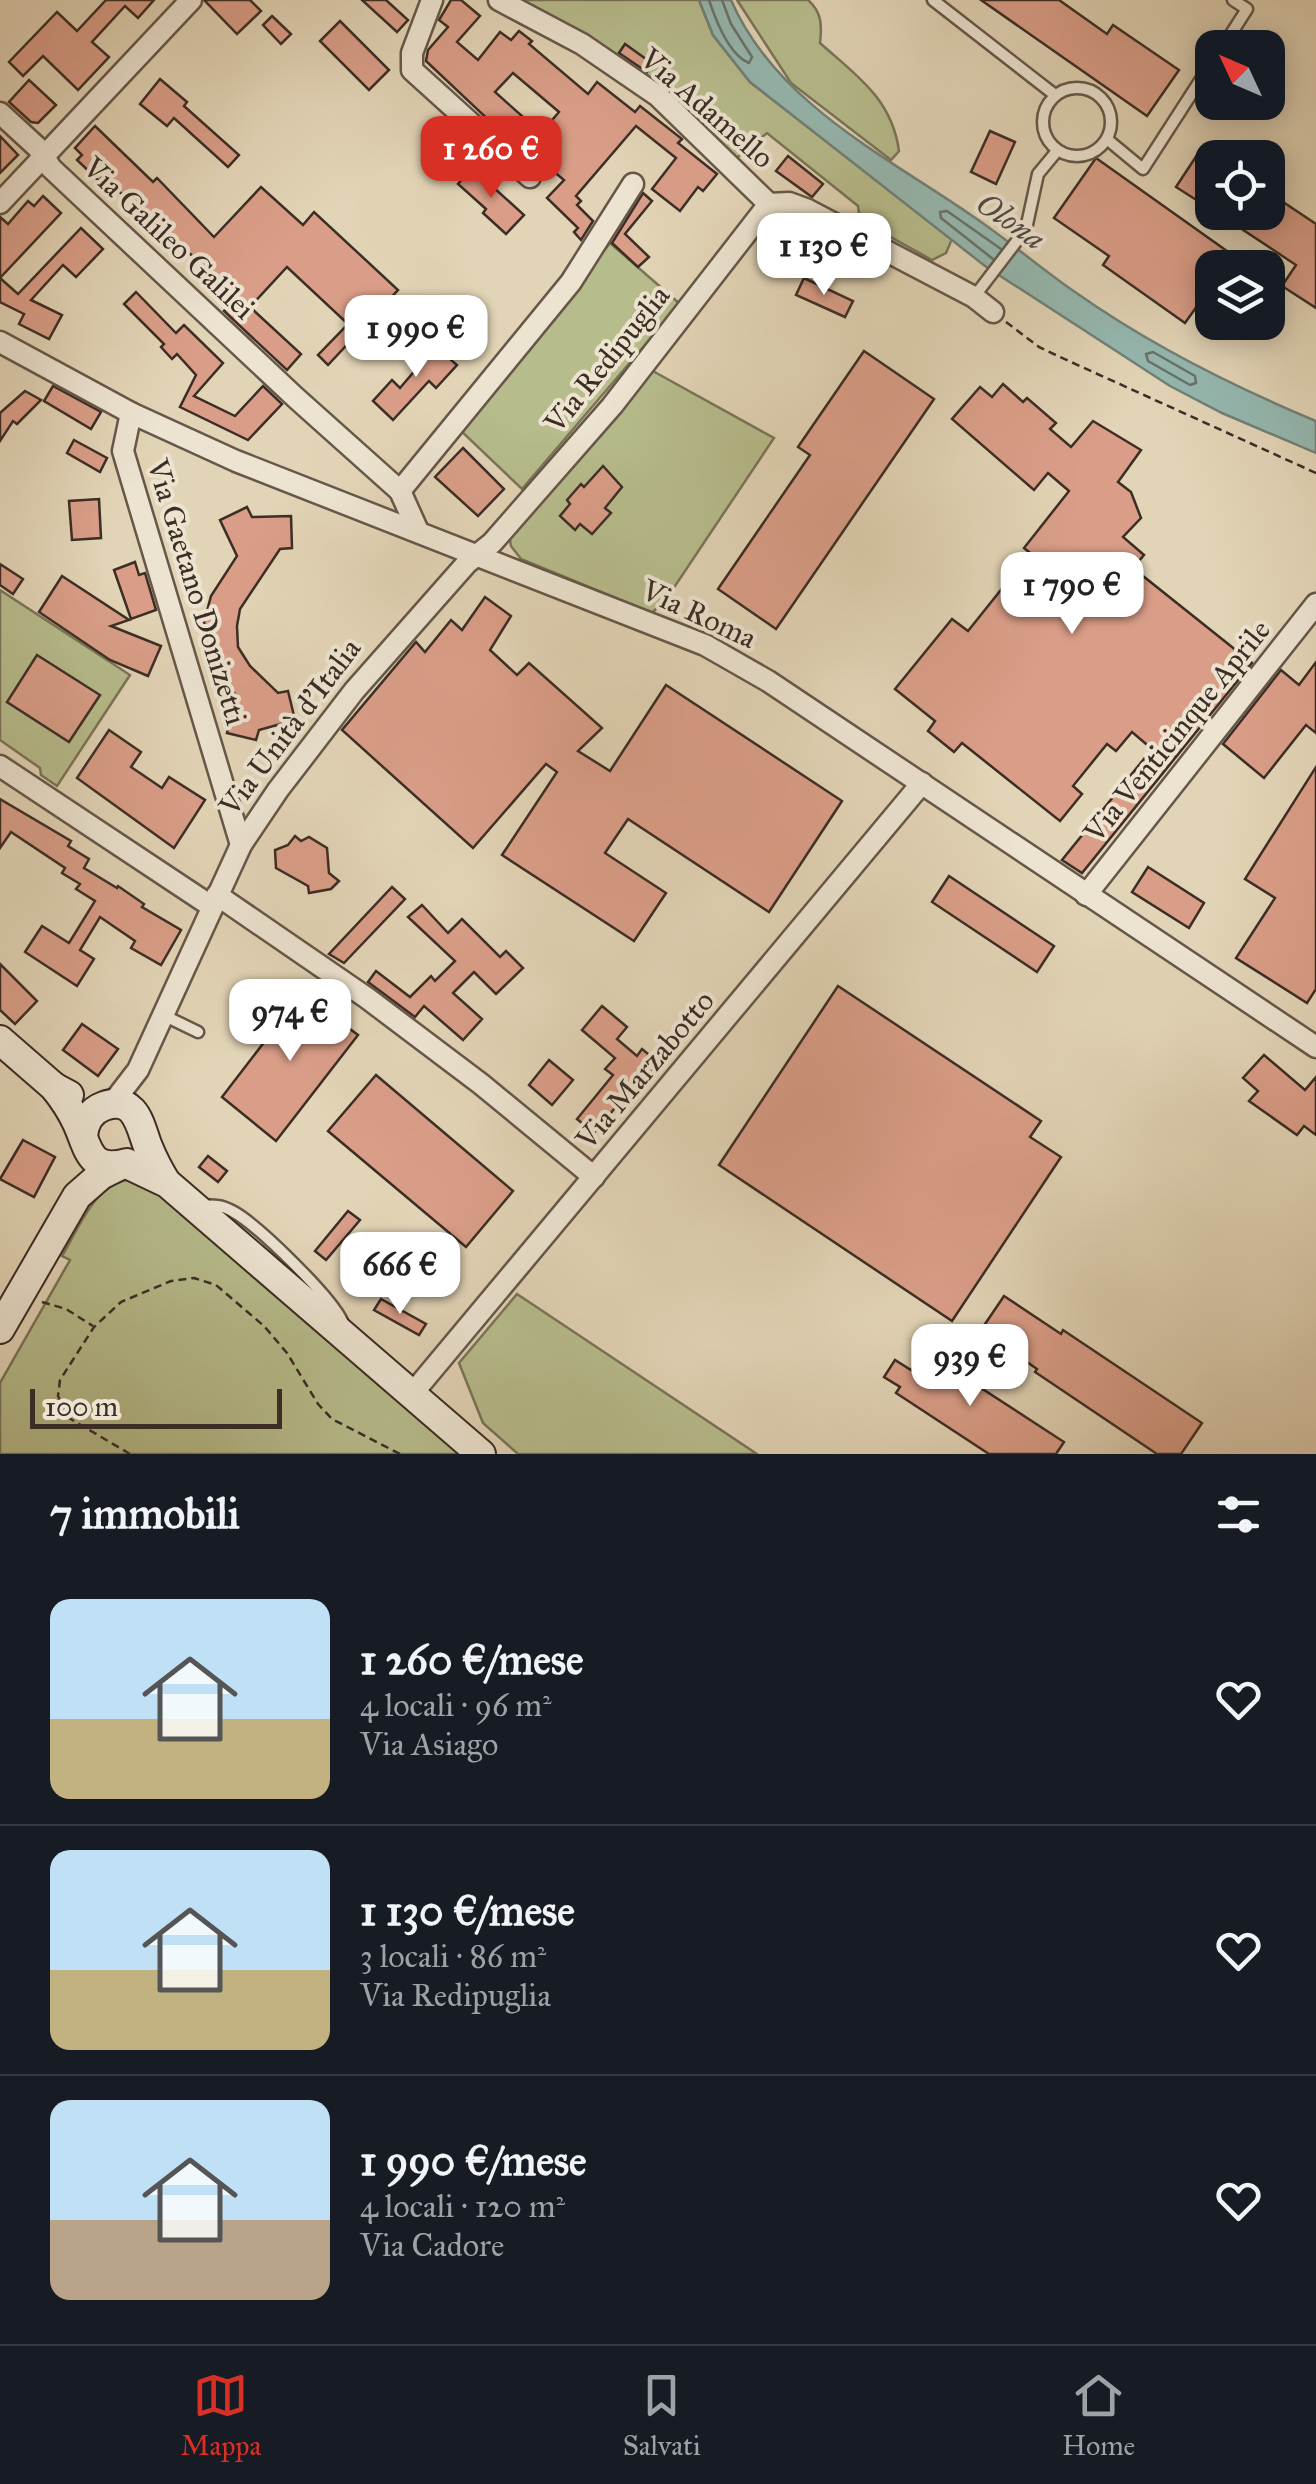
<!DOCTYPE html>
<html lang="it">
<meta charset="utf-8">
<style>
body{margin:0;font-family:"IM FELL Great Primer",serif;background:#20242c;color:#f1f3f6;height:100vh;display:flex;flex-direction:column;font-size:38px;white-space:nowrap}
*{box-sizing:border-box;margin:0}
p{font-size:32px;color:#9ea1a6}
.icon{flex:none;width:55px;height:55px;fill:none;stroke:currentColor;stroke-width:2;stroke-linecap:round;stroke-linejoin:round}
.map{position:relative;height:1454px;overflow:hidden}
.drawer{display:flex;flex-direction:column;background:#171b24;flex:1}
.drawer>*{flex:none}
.needle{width:65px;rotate:314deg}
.buttons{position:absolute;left:1195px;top:30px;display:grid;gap:20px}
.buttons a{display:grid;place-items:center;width:90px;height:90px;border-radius:20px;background:#171b24;box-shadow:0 5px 25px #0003;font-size:50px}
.scale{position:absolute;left:30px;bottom:25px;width:252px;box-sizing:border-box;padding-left:10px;border:5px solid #3c2d25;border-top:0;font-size:28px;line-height:35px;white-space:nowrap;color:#3c2d25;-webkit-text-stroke:8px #ece3d0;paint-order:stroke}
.price{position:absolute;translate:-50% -85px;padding:0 22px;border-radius:20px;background:#fff;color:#222;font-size:32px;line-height:65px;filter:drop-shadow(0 2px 5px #0008)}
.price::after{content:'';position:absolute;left:50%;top:60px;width:30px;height:22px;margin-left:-15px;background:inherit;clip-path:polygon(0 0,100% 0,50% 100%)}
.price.on{background:#d93025;color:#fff}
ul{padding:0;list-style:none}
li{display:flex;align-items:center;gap:30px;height:250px;padding:0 50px}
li+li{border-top:2px solid #363941}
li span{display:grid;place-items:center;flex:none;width:280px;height:200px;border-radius:20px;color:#555}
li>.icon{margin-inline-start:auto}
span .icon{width:120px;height:120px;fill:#fffc;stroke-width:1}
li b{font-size:42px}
h2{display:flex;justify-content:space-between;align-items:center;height:120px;padding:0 50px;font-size:42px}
.dock{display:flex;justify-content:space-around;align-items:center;height:140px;border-top:2px solid #363941;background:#171b24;font-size:28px;color:#9ea1a6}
.dock a{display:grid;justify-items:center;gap:5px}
.dock .on{color:#d93025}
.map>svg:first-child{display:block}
.green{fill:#b7bc8c;stroke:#7a7458;stroke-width:2.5}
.water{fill:#95b8b0;stroke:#718078;stroke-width:2.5}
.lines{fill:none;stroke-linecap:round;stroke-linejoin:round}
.shore{stroke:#68726a;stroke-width:2.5}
.building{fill:#da9e88;stroke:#3c2d25;stroke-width:2.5;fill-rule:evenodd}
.lane-casing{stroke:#665749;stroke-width:15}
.street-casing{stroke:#665749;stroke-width:25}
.secondary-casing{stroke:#3c2d25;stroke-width:32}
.path{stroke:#3c2d25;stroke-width:2.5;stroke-dasharray:8 5;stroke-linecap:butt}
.lane{stroke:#ece3d0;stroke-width:10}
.street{stroke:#ece3d0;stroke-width:20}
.secondary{stroke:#ece3d0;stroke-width:28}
.labels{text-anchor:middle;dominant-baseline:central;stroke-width:8;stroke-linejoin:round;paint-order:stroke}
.street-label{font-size:30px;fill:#3c2d25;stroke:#ece3d0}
.water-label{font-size:32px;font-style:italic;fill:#4e4941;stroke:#ece3d0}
</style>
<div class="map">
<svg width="1316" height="1454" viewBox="0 0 1316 1454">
<rect width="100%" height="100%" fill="#e2d4b6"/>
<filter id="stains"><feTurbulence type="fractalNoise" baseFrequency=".002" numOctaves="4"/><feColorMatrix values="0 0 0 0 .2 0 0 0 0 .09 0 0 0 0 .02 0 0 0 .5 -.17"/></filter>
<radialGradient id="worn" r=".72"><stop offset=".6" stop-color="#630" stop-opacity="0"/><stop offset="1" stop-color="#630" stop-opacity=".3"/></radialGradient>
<!-- green -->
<g class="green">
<path d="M516,0h183l14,35 37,47 202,157 -6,14 -14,7 -72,-40 -2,-14 -91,-73 -34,28 -90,-84 9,-12 -27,-21 -9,13z"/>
<path d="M737,0h71c14,12 14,26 12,43 37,33 72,56 79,108l-8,9 -100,-77z"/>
<path d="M610,243l70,61 -158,185 -62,-59z"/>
<path d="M651,370l123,68 -107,160 -15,15 -131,-54 -10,-13 -2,-12z"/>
<path d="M0,590l130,85 -73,111 -16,-11 -1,-7 -40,-28z"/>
<path d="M133,1179l27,13 306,262h-466v-71l70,-123 -8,-4c18,-30 33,-74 71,-77z"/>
<path d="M517,1294l240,160h-239l-35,-31 -24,-60z"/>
</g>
<!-- water -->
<path class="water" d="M699,0h32c44,102 153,155 240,215 36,24 69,53 104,77 75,53 157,94 241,129v32l-94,-40 -52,-27 -185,-120 -235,-184 -37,-47z"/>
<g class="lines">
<!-- shore -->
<g class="shore">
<path d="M709,0c7,21 20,55 40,63l3,-6 -21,-33 -9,-24"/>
<path d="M993,259l-52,-41 -1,-6 7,-1 54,38"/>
<path d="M1153,352l42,24 1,7 -6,2 -42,-24 -2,-7z"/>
</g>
</g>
<!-- building -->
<g class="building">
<path d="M106,0h48l-16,18 -13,-12 -33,36 17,15 -31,33 -35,-34 -20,20 -14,-14 48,-50 20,19z"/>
<path d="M204,0h46l11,11 -24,23z"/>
<path d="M362,0h24l22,20 -11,12z"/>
<path d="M451,0h10l19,16 -23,26 21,18 22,-28 11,8 8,-9 13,10 -3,3 59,50 9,-12 38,30 5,-6 42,33 -4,4 39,31 -14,17 -5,-4 -18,24 -28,-22 24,-31 -40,-32 -60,70 5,5 -4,4 16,16 -12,19 -7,-8 4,-4 -31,-30 17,-18 -49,-41 -3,3 -86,-81 2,-11 20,-23 -9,-7zM513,73l46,39 -18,21 -46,-41z"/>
<path d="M981,0h78l48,34 6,-9 66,45 -32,46z"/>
<path d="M272,16l19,18 -10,10 -18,-19z"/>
<path d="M340,21l49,49 -20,20 -49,-49z"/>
<path d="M625,44l28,20 -6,8 -28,-19z"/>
<path d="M160,79l27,23 -3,4 55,49 -11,12 -54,-49 -7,8 -27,-22z"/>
<path d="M29,80l27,25 -18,18 -7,-1 -22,-20z"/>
<path d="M95,126l58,56 4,-4 57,59 47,-50 42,38 11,-13 84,78 -70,75 -10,-10 30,-31 -61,-57 -37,40 51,47 -14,16 -63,-59 14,-15 -67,-59 -4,3 -56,-57 -8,-7 -4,5 -22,-21 5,-5 -7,-7z"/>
<path d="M990,131l25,11 -19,42 -25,-12z"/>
<path d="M460,132l24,22 -10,11 -24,-22z"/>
<path d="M0,136l18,19 -18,18z"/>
<path d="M1201,149l11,7v54l-36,-23z"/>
<path d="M788,156l35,28 -11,13 -36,-26z"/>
<path d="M1096,158l138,98 -9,12h-13v17l-27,38 -82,-58 6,-9 -55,-38z"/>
<path d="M472,168l52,47 -18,19 -23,-21 3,-4 -28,-25z"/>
<path d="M1268,192l48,32v84l-34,-22 14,-21 -80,-53h52z"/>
<path d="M643,193l9,8 -27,33 24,23 -11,10 -26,-24z"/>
<path d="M43,196l18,17 -61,65 18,16 63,-66 22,21 -27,28 -13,-12 -32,35 31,15 -13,24 -30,-15 5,-10 -24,-12v-85l8,7 20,-23 6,5z"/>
<path d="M804,278l49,23 -8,16 -49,-22z"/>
<path d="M136,292l40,41 8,-8 39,38 -29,33 41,20 28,-30 19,18 -34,36 -68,-33 16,-32 -19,-21 -5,5 -11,-12 3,-3 -40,-40z"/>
<path d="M427,339l30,26 -21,23 -7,-7 -36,39 -20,-19 19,-21 8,8 23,-27 -9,-8z"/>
<path d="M864,351l70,48 -158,230 -58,-40 92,-134 -12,-8z"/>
<path d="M1003,384l20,18 4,-4 29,25 -6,6 21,18 22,-26 48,29 -23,32 13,10 10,26 -18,19 21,18 -11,13 119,95 -170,210 -20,-13 90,-111 -20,-17 -16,19 -9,-7 -34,42 9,8 -22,27 -98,-78 -8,9 -26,-21 7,-10 -40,-32 57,-70 16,12 40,-50 24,20 23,-28 -31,-25 45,-57 -21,-18 -14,17 -82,-71 28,-32 12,10z"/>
<path d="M53,386l48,26 -10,17 -47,-28z"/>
<path d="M25,391l16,9 -24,24 -4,-3 -13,20v-28z"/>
<path d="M74,440l33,18 -7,14 -33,-19z"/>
<path d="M463,448l41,41 -26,27 -43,-39z"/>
<path d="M603,466l19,21 -17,21 6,5 -19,21 -12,-10 -5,6 -15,-14 10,-12 -3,-4 14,-16 3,3z"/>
<path d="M99,499l2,39 -29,2 -3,-39z"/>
<path d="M247,507l5,10 39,-1 1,32 -12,1 -40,60 -3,17 1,21 12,19 28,27 10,-2 7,29 -36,10 -3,10 -29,-7 9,-38 -27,-32 -5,-41 7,-26 26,-40 -17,-36z"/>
<path d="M135,562l4,13 6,-2 11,37 -25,9 -17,-49z"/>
<path d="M0,564l23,15 -10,15 -13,-9z"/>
<path d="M62,576l67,44 -18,6 50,20 -13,30 -38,-16 -71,-48z"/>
<path d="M485,597l26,19 -21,34 27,25 12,-12 73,65 -24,23 32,20 56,-86 176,116 -73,111 -141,-93 -23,34 61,40 -32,48 -132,-86 55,-83 -11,-8 -73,84 -131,-118 74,-88 9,10 26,-32 11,10z"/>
<path d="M37,655l63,40 -31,47 -62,-40z"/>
<path d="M1316,662v71l-10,-8 -42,53 -41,-34 58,-74 18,15z"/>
<path d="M109,730l32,22 -10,15 31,21 7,-11 36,23 -31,48 -97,-70z"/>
<path d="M1316,767v222l-9,14 -71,-45 39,-60 -30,-19z"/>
<path d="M0,799l71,42 -3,5 21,13 -5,9 33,20 1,-2 26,18 -2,3 39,23 -20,35 -30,-17 4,-7 -35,-24 -20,33 14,9 -17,27 -52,-34 17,-26 27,17 26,-42 -19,-12 4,-5 -18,-11 3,-5 -54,-36 -11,16z"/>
<path d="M295,836l6,5 8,-4 18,11 2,25 10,8 -8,8 -22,4 -1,-7 -32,-18 -1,-18 13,-5z"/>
<path d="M1148,867l56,36 -15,25 -57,-36z"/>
<path d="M949,876l105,70 -17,26 -105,-70z"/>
<path d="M392,887l13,12 -61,64 -15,-9z"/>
<path d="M422,905l26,28 14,-14 38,38 6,-6 17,17 -27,26 -22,-22 -21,21 29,26 -19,21 -39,-34 -9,11 -47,-35 8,-11 34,26 21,-21 4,5 20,-20 -47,-44z"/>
<path d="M0,964l37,37 -22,23 -15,-14z"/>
<path d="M292,985l66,50 -82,106 -54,-44 60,-78 -9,-7z"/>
<path d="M838,986l203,135 -11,16 31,20 -109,164 -233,-156z"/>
<path d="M602,1006l25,21 -10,12 20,17 5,-7 17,14 -26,30 -3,-3 -36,43 -17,-14 36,-44 -8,-6 10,-11 -33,-28z"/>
<path d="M82,1024l36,25 -20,27 -35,-26z"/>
<path d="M1264,1055l41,35 11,-13v58l-12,-9 -7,9 -48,-34 9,-10 -15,-13z"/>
<path d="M549,1060l24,20 -21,25 -23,-20z"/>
<path d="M376,1075l137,116 -47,56 -138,-116z"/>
<path d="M23,1140l32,17 -21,40 -34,-18z"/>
<path d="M208,1156l19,15 -9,11 -19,-15z"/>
<path d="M348,1211l12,9 -34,40 -11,-9z"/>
<path d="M1004,1296l57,38 2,-4 139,93 -21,31h-24l-122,-82 2,-3 -56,-39z"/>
<path d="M381,1299l45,25 -7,11 -45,-25z"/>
<path d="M924,1351l140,91 -8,12h-67l-93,-61 4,-6 -16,-10 11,-17 16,10z"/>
</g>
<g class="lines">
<!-- lane casing -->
<g class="lane-casing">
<g id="lane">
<path d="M933,0l122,95"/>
<path d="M1222,48l25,-39 -14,-9"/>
<circle cx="1077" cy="122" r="34"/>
<path d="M1108,140l35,29 69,-107"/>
<path d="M974,297l52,-68 12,-55 19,-23"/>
<path d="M163,1015l35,17"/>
<path d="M202,1206c11,-1 20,-1 30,5 25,13 98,85 110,110"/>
</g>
</g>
<!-- street casing -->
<g class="street-casing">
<g id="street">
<path d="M432,0l-20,53v17l118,107"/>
<path d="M499,0l83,44 76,52 111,108"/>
<path d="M0,113l38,35 13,20 245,230 104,93 18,40"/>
<path d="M0,203l191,-203"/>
<path d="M0,342l131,71 105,48 469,184 63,36 548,366"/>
<path d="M131,413l-8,38 118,394"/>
<path d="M400,491l171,-209 62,-98"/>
<path d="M0,766l211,140"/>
<path d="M217,895l150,103 114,86 113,93"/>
<path d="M1086,895l230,-291"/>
<path d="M111,1105l27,-35 103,-225 37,-55 76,-99 113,-128 25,-20 120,-137 157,-202 20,-1 19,7 166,87 19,15"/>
<path d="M412,1394l510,-611"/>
</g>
</g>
<!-- secondary casing -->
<g class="secondary-casing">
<g id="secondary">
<path d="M0,1040l54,47 15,8"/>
<path d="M54,1087c9,11 17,23 23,36 12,26 12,50 50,40"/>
<path d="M83,1136c1,-13 7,-25 21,-30 32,-11 36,20 44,41 5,12 11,24 18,35"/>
<path d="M127,1164l40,19 314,271"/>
<path d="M0,1329l77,-133 24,-21 20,-10"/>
</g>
</g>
<!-- path -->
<g class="path">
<path d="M1006,322l33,25 21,10 256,116"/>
<path d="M42,1302l24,7 27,17"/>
<path d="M130,1454l-61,-36 -11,-22 2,-16 34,-53 27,-25 50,-21 23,-3 22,7 48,41 23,27 31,51 14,15 68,35"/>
</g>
<!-- lane -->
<use href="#lane" class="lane"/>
<!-- street -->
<use href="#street" class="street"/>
<!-- secondary -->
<use href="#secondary" class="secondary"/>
</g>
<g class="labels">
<!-- street labels -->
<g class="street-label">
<text transform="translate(707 108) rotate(41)">Via Adamello</text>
<text transform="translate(169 238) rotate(43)">Via Galileo Galilei</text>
<text transform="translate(607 359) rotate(-51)">Via Redipuglia</text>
<text transform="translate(197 592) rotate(73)">Via Gaetano Donizetti</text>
<text transform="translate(699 614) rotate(25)">Via Roma</text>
<text transform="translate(290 727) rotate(-53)">Via Unità d'Italia</text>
<text transform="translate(1177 731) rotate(-51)">Via Venticinque Aprile</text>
<text transform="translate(645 1070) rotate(-50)">Via Marzabotto</text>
</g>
<!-- water labels -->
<g class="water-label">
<text transform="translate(1011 221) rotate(35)">Olona</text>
</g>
</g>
<rect width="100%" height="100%" filter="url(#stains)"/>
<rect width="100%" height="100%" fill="url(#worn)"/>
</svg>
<div class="buttons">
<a><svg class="needle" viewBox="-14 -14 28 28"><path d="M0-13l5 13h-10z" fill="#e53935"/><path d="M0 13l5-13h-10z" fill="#9ea1a6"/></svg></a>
<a><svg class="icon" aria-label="locate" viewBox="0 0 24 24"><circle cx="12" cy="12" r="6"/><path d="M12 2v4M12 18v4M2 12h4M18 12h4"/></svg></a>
<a><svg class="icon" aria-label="layers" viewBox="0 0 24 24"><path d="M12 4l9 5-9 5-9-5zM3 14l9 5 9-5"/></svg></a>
</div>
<div class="scale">100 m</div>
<b class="price on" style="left:491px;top:201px">1 260 €</b>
<b class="price" style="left:824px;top:298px">1 130 €</b>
<b class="price" style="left:416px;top:380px">1 990 €</b>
<b class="price" style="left:1072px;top:637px">1 790 €</b>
<b class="price" style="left:290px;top:1064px">974 €</b>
<b class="price" style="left:400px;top:1317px">666 €</b>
<b class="price" style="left:970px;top:1409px">939 €</b>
</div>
<section class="drawer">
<h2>7 immobili<svg class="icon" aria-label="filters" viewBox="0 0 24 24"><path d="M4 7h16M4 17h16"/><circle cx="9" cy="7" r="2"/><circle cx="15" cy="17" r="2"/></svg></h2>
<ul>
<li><span style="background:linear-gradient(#bfe0f5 60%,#c2b280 0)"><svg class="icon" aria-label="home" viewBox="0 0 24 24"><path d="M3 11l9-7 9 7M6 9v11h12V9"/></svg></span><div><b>1 260 €/mese</b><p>4 locali · 96 m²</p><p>Via Asiago</p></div><svg class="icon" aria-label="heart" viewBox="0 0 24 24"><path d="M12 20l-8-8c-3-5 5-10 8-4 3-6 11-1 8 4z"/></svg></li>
<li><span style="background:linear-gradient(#bfe0f5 60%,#c2b280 0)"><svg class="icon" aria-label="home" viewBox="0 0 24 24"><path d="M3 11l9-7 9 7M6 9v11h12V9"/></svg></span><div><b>1 130 €/mese</b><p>3 locali · 86 m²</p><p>Via Redipuglia</p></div><svg class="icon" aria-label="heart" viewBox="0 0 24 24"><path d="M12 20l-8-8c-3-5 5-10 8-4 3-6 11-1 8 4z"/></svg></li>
<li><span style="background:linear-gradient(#bfe0f5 60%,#b9a48a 0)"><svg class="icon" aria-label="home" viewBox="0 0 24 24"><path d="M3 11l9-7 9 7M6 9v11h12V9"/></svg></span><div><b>1 990 €/mese</b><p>4 locali · 120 m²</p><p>Via Cadore</p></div><svg class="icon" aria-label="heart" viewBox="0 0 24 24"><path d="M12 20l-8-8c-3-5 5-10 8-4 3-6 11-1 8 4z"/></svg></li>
</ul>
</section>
<nav class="dock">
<a class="on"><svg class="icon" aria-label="map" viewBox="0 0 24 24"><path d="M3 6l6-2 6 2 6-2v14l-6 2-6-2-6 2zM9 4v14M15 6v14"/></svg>Mappa</a>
<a><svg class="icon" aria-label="saved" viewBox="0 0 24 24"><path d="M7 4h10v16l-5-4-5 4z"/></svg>Salvati</a>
<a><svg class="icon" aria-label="home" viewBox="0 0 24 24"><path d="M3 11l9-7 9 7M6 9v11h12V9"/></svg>Home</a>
</nav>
